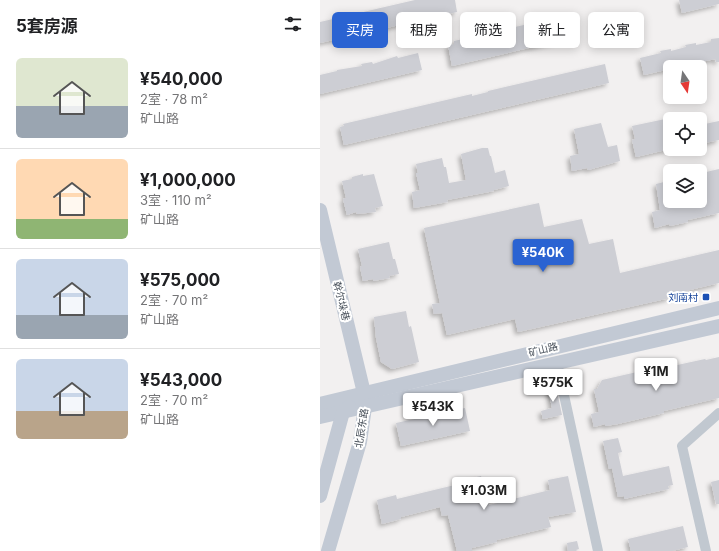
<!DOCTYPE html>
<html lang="zh">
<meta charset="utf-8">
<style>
body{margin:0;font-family:Inter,"Noto Sans SC",sans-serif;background:#f2f2f2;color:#202124;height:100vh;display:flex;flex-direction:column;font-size:15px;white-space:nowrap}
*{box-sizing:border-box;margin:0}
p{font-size:13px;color:#757577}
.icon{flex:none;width:22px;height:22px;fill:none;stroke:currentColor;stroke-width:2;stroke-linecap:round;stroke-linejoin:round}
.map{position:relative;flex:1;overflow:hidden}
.side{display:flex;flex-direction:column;background:#fff;width:320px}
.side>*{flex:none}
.guide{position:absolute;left:12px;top:12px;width:327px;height:36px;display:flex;gap:8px}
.needle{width:26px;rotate:167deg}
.tools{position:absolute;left:343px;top:60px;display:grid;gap:8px}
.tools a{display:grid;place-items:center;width:44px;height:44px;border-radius:6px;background:#fff;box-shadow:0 2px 10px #0003;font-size:20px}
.price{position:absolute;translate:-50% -34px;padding:0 9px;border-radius:4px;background:#fff;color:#222;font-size:13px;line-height:26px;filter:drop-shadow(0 1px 2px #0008)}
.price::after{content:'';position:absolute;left:50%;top:24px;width:12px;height:9px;margin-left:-6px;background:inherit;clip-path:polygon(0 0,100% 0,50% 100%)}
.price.selected{background:#2a63d2;color:#fff}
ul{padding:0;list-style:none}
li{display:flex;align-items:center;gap:12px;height:100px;padding:0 16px}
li+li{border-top:1px solid #e0e0e0}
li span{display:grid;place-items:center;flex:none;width:112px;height:80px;border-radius:6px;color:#555}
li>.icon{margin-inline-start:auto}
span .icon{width:48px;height:48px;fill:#fffc;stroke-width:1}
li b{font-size:17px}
h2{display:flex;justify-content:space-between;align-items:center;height:48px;padding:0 16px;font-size:17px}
.pill{padding:0 14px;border-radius:6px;background:#fff;box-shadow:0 2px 10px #0003;font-size:14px;line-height:36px}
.pill.selected{background:#2a63d2;color:#fff}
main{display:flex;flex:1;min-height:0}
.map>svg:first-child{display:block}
.building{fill:#cdced4;filter:url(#shadow)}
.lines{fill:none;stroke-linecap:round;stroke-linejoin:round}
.street{stroke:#c1c8d0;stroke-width:10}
.secondary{stroke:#c2c9d4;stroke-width:14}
.transit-dot{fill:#1a4fb4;stroke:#fff;stroke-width:1.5}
.labels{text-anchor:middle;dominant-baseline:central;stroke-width:4;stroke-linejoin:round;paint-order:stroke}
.transit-label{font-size:10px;fill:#164399;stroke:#fff;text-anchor:end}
.street-label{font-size:10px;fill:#49515b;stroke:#fff}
</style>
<main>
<section class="side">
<h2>5套房源<svg class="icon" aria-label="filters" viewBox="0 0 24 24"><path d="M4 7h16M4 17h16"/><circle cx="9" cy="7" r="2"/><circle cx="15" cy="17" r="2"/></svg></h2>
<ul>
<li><span style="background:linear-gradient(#dfe7d0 60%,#9aa5b1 0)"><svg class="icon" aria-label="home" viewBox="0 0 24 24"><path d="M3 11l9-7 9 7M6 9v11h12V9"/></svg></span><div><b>¥540,000</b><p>2室 · 78 m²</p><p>矿山路</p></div></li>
<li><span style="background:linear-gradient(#ffd9b3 75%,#8fb573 0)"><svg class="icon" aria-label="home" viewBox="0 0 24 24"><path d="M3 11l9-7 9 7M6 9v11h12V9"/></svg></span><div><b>¥1,000,000</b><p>3室 · 110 m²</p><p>矿山路</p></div></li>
<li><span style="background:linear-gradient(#c9d6e8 70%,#9aa5b1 0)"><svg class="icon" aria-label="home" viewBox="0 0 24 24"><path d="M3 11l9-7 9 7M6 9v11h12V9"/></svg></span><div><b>¥575,000</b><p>2室 · 70 m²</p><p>矿山路</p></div></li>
<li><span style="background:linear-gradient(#c9d6e8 65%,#b9a48a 0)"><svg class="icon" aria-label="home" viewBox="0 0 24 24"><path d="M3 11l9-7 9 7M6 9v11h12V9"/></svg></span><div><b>¥543,000</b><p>2室 · 70 m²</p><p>矿山路</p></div></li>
</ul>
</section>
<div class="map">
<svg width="399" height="551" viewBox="0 0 399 551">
<defs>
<filter id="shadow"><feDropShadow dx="-3" dy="3" stdDeviation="2" flood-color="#0004"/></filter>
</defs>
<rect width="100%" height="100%" fill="#f2f0f0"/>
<!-- building -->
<g class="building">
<path d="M95,0h40l2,12 -137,31v-21z"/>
<path d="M359,0h40v4l-37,9z"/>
<path d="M239,17l1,2 7,-1 5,20 -120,28 -4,-21 6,-1v-3z"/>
<path d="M399,38v24h-3l-1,-3 -36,8h-9v2l-26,6 -4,-17 21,-5 -1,-2 11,-2v2l15,-4 -1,-2 11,-2v2l15,-3v-3z"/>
<path d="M98,53l4,17 -102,24v-19l17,-4v-1l25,-4 -1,-2 11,-2 1,2 24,-8 1,2z"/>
<path d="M285,64l4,19 -265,62 -4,-18 4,-1 -1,-2 129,-30v2l16,-4v-1z"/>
<path d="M350,118v31l-34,8 -4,-17 3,-1 -3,-13z"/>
<path d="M399,121v19l-19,4v-19z"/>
<path d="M281,123l7,24 9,-2 3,16 -32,9 -1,-2 -15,3 -2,-15 9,-2 -5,-25z"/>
<path d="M162,148h6l2,8h1l4,17 10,-3 4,16 -15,4v1l-47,9 1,2 -34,6 -2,-16 8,-2 -4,-17h2l-2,-9 26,-6 2,9h2l3,16 17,-3 -5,-26z"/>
<path d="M399,169v44l-31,7v2l-18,4 -1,-2 -14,4 -3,-16 8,-2 -4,-26 12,-3 2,9v11h20v2l10,-2 6,-2 -4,-16h2l-2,-10z"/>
<path d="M43,174v2l11,-2 9,32 -8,2 1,4 -19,2 -1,-2 -9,3 -4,-16 3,-1 -4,-17 10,-2v-2z"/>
<path d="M219,203l5,24 38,-8 7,25 24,-5 7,34 99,-23v33l-50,12 1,3 -152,34 -3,-13 -68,16 -5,-22 -8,1 -2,-10 8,-1 -16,-75z"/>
<path d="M69,242l4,17h2l4,15 -10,2 1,2 -17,3v-2l-10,2 -3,-14 2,-1 -4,-17z"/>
<path d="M86,311l3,16 2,-1 8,36 -27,7 -11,-7 -5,-24 -2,-21z"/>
<path d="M399,357v41l-55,13v2l-46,11 -13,2v-2l-11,3 -3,-13 8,-2 -5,-23h3l5,-9 57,-13v2l46,-10 1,1z"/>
<path d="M235,382l7,33 -19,4 -2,-8 11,-3 -5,-24z"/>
<path d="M145,408l5,23 -69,15 -5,-23z"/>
<path d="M298,438l4,14 -4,1 5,23 46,-10 4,19 -5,1 1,3 -32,7 -13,3v-3l-6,1 -6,-29 -3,1 -6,-28z"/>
<path d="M161,476l8,29 61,-15 -2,-10 20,-4 8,36 -28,5 3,10 -54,13v2l-25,6v3h-15l-9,-36 -6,1 -2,-9 -39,10v2l-19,5 -5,-24 19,-5 1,4 66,-16 -1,-3z"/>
<path d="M399,480v24h-3l-5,-22z"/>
<path d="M363,526l5,21 -16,4h-41l-3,-12z"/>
<path d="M257,541l2,8 -3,1 1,1h-9l-1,-8z"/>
</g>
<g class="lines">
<!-- street -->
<g class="street">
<path d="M237,363l41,188"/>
<path d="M386,551l-24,-105 37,-33"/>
</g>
<!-- secondary -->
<g class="secondary">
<path d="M0,210l44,183 1,14 -5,35 -32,109"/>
<path d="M0,404l399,-96"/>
<path d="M0,417l399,-91"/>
<path d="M0,496l23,-84 6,-5"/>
</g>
</g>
<!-- markers -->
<rect class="transit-dot" x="382" y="293" width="8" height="8" rx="2"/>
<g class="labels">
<!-- transit labels -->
<g class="transit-label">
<text x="378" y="297">刘南村</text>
</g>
<!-- street labels -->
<g class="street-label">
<text transform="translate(22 301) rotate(76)">幹尔垛巷</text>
<text transform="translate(223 349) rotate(-14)">矿山路</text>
<text transform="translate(41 428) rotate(-81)">北辰东路</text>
</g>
</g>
</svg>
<div class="tools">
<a><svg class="needle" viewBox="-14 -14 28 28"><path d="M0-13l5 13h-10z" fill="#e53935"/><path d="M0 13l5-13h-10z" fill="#757577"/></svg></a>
<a><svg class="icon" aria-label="locate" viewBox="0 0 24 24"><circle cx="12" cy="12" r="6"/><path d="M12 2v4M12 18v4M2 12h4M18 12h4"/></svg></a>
<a><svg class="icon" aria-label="layers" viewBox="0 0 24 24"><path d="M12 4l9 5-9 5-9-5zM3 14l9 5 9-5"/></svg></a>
</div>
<b class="price selected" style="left:223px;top:273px">¥540K</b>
<b class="price" style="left:336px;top:392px">¥1M</b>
<b class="price" style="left:233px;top:403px">¥575K</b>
<b class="price" style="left:113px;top:427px">¥543K</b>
<b class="price" style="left:164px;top:511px">¥1.03M</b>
<div class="guide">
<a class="pill selected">买房</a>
<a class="pill">租房</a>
<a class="pill">筛选</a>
<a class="pill">新上</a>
<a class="pill">公寓</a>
</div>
</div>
</main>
